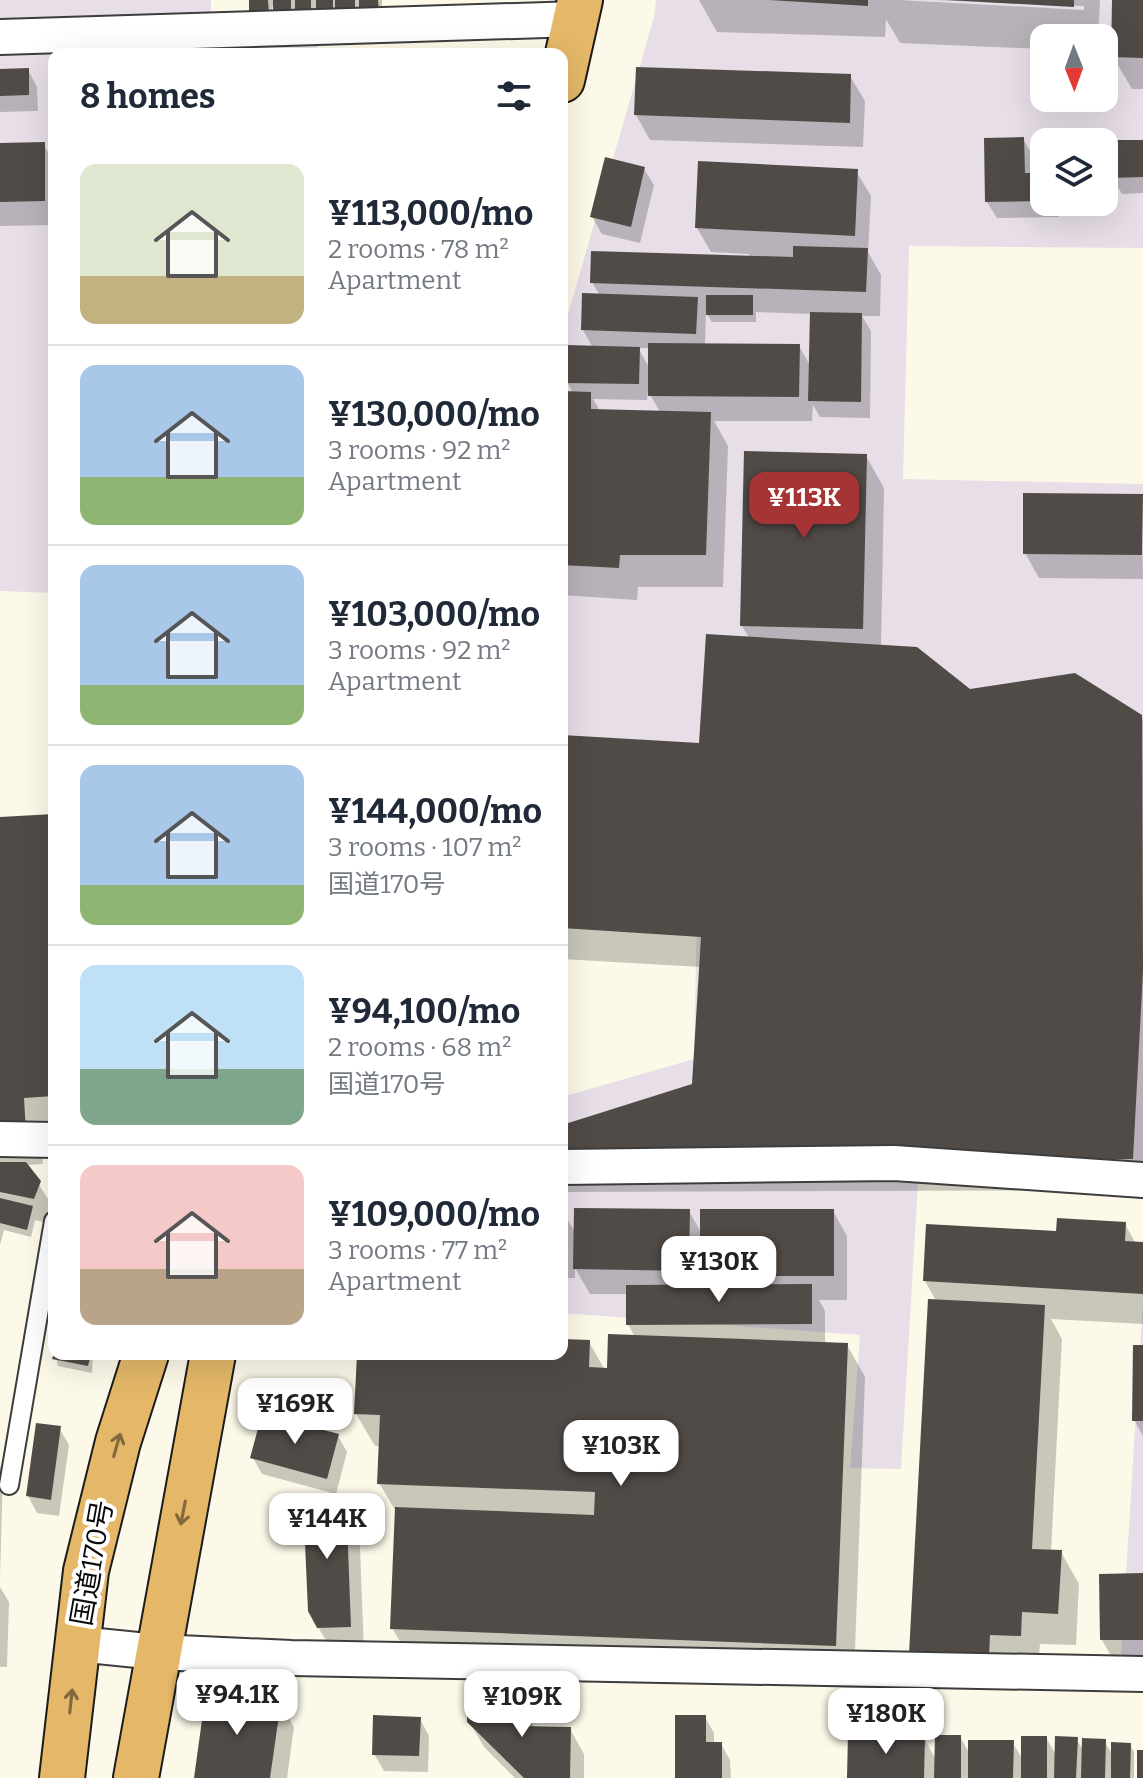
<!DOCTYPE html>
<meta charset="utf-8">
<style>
body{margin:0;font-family:Bitter,"Noto Sans JP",serif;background:#f6f6f7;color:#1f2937;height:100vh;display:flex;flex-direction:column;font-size:30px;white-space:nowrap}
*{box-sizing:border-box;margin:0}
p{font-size:26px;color:#747a83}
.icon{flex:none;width:44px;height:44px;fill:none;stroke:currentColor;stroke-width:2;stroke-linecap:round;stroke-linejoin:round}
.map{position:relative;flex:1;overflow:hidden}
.sheet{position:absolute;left:48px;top:48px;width:520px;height:1312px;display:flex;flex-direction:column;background:#fff;border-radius:16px;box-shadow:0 8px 32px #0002}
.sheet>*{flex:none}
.needle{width:52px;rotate:179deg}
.buttons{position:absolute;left:1030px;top:24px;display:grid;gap:16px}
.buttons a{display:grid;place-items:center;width:88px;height:88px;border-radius:16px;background:#fff;box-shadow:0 8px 32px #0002;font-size:40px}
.price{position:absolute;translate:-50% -68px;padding:0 18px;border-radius:16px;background:#fff;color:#222;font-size:26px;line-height:52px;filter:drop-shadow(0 2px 4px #0008)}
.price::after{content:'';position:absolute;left:50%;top:48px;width:24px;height:18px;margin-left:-12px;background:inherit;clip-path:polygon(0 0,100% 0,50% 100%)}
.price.selected{background:#a73434;color:#fff}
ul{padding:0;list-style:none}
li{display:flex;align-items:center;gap:24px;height:200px;padding:0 32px}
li+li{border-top:2px solid #e0e1e3}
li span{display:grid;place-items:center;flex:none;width:224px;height:160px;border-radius:16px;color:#555}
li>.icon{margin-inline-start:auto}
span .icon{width:96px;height:96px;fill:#fffc;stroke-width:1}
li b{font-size:34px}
h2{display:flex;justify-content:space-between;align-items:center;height:96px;padding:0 32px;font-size:34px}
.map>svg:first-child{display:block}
.industrial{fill:#e7dee8;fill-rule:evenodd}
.shadow{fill:#0003;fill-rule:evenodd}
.building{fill:#514b47}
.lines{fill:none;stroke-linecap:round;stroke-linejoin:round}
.service-casing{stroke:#3d3d3d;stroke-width:22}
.minor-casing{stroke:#3d3d3d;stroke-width:38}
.trunk-casing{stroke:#1b1b1b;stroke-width:48}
.service{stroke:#fff;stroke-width:18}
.minor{stroke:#fff;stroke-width:34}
.trunk{stroke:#e4b868;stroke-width:44}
.oneway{stroke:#826a3e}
.labels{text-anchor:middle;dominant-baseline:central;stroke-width:8;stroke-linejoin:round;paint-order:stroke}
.street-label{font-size:28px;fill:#0a0a0a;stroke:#fff}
</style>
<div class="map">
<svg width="1143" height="1778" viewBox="0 0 1143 1778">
<rect width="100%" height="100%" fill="#fcf9e9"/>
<!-- industrial -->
<g class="industrial">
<path d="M0,0h211v17l-211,5z"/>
<path d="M656,0h487v248l-234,-2 -6,233 240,5v696l-581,-21v-62l132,-38 3,-144 -135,-19v-561l92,-318zM1044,38h60v60h-60zM1044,142h60v60h-60z"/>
<path d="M318,41l-1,13h-263v539l-54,-2v-545z"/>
<path d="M562,1175l356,8 -17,286 -51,-1 10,-133 -298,-22z"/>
<path d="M1143,1301v359l-22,-6z"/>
</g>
<!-- shadow -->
<g class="shadow">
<path d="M251,0h131v20h-17l-7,-12v12h-36l-7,-13v14h-14l-7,-12v11h-15l-7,-14v15z"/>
<path d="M699,0h200l185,10v-4l-151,-6h167l-2,38h-54v11l-144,-6 -14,-24 -1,18 -168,-5z"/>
<path d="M1114,0h29v89h-11l-19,-32z"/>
<path d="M28,70l9,17 1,24 -38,1v-41z"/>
<path d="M850,76l15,25 -2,46 -213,-7 -14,-25z"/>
<path d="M1023,139l10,17v19h11v27h15v15l-62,1 -10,-16z"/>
<path d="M1143,142v51l-21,1 -10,-17z"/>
<path d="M43,144l11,18v63l-54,1v-81z"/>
<path d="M644,169l10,16 -14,58 -38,-9 -10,-17z"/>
<path d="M856,171l15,25 -3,56 13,23 -1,41h-18l9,15 -1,87 -50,-1 -7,-12 -1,16h-98l14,25 -5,141h-85l-1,13 -75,-5v-202h11l-6,-11 26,-34 -10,-18 17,-34 -8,-14 157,-24v-4l-38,-2 -14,-24zM706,312l6,10h44v-10l55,2v53l-12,-21 -94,-1zM638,348h12v21zM648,391l12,21 -60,-1 -7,-12 54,1z"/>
<path d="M866,456l18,32 -3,159 89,44 171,25 2,4v470l-581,2v-65l132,-42 7,-118 -139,-8v-222l139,8 49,-106 -8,-13z"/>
<path d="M1141,496l2,83 -104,-1 -14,-25z"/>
<path d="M54,816v313l-13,1 2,34 -17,1 28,43 -6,15 -13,-3 -4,17 -27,-7 -4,15v-426z"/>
<path d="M689,1211l13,23 131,-23 14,25v64h-28l6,11v33l22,1 18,32 -11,301 -443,-18 -19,-32 5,-115 -18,-30 2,-37h-6l-19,-32 3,-60h203v-13l27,1 16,28 30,-33 -7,-13v-30h-38l-15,-26v10h-13v-61h4l10,17z"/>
<path d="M1125,1224l11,20h7v80l-92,-5 11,20 -11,213h10l18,32 -3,61 -36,-1 -2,23 -30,-1 -2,24 -76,-4 6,-385 -11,-20 133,-48z"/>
<path d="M1143,1347v89l-9,-16z"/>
<path d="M55,1354h38l-1,19 -34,-7z"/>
<path d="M59,1428l10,17 -10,71 -22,-3 -9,-17z"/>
<path d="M338,1436l9,16 -11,42 -74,-20 -9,-16z"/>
<path d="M0,1466l3,6 -3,105z"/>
<path d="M345,1498l14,25 5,128 -31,1 -15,-25z"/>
<path d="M1143,1575v97h-23l-18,-32z"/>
<path d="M0,1587l9,15 -2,65h-7z"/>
<path d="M520,1702l14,25 36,2 14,25v24h-69l-31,-31 -15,-26z"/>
<path d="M280,1703l14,24 -7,51h-91z"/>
<path d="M705,1717l9,16v11h7l9,16 1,18h-54z"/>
<path d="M420,1719l9,17 -1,36 -44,-1 -10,-17z"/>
<path d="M960,1737l10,17 42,-12 11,18 23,-22 10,17 20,-16 8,12 20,-10 9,14 17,-10 4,7v26h-285l75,-40 12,22z"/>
</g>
<!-- building -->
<g class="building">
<path d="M249,0h19l1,14 -20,-1z"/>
<rect x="273" y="0" width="18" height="13"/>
<path d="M295,0h16v13l-16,1z"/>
<rect x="316" y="0" width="17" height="13"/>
<path d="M335,0h20v13l-20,1z"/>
<path d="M359,0h19l1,13h-20z"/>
<path d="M769,0h99v6z"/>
<path d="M947,0h127v7z"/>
<path d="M1112,0h31v58l-32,-1z"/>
<path d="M636,67l215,7 -1,49 -216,-8z"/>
<path d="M29,68v27l-29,1v-27z"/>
<path d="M1024,137l1,36h19v28l-59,1 -1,-64z"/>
<path d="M1109,140h34v37l-33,1z"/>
<path d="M45,142v59l-45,1v-59z"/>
<path d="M605,157l40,10 -14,60 -41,-10z"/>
<path d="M698,161l160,8 -3,67 -160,-8z"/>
<path d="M793,246l75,2 -2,44 -276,-9 1,-32 202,6z"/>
<path d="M582,293l116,4 -2,37 -115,-4z"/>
<rect x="706" y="295" width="47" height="20"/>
<path d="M810,312l52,1 -1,89 -53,-1z"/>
<path d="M648,343l152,1 -1,53 -151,-1z"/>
<path d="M566,345l74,2 -1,37 -74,-1z"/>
<path d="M562,391l29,1v17l120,3 -5,143h-86l-1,13 -57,-3z"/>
<path d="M744,451l123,3 -4,175 -123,-3z"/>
<path d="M1023,493l120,1 -1,61 -119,-1z"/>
<path d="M706,634l211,13 53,42 105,-16 67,42 1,256 -10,188 -571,2v-36l130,-41 9,-147 -139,-9v-193l137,8z"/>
<path d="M54,814v282l-30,2 2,35 -26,1v-317z"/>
<path d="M0,1162h26l15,19 -7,18 -34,-7z"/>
<path d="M0,1198l33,8 -6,24 -27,-7z"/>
<path d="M574,1208l116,1 -1,62 -116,-2z"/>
<rect x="700" y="1209" width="134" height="67"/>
<path d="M562,1215h6l-1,47h-5z"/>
<path d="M1057,1218l69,4 -1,19 18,1v52l-220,-13 3,-57 130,7z"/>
<path d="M812,1284v40l-186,1v-40z"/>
<path d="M928,1299l117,6 -13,244 30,1 -4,64 -36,-2 -1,24 -31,-1 -1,23 -80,-4z"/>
<path d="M608,1334l240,9 -12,303 -446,-17 5,-122 199,8 1,-23 -218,-8 3,-69 -26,-1 3,-60h205v-15l28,1 -1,27 18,1z"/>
<path d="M1133,1345h10v76h-11z"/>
<path d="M54,1354h37l-3,12 -36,-7z"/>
<path d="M262,1414l77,20 -12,45 -77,-21z"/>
<path d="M36,1423l25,3 -10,74 -25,-4z"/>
<path d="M346,1496l5,131 -34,1 -9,-17 -5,-113z"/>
<path d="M1143,1573v67h-43l-1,-66z"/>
<path d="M206,1691l75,10 -11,77h-76z"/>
<path d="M467,1699l54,1 -1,26 51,1 -1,51h-46l-57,-56z"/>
<path d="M373,1715l48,2 -2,39 -47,-1z"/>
<path d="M675,1715h31v27h16v36h-47z"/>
<path d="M848,1734l77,2 -1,42h-77z"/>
<path d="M935,1735h26v43h-27z"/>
<rect x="1021" y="1736" width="26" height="42"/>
<path d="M1055,1736l23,1 -2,41h-22z"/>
<path d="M1082,1738l24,1 -1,39h-24z"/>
<path d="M968,1740h46l-1,38h-45z"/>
<path d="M1111,1742l20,1 -1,35h-19z"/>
<rect x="1137" y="1750" width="6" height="28"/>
</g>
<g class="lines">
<!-- service casing -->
<g class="service-casing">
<path id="service" d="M9,1485l45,-264"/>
</g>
<!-- minor casing -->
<g class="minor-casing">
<g id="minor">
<path d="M0,37l577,-18"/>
<path d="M0,1139l54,1"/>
<path d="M562,1167l332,-4 249,17"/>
<path d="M78,1644l79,8 134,6 852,16"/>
</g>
</g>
<!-- trunk casing -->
<g class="trunk-casing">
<g id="trunk">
<path d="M562,80l18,-80"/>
<path d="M62,1778l24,-207 32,-129 28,-88"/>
<path d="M136,1778l77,-424"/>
</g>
</g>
<!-- service -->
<use href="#service" class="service"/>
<!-- minor -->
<use href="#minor" class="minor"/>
<!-- trunk -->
<use href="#trunk" class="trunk"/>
</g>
<!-- one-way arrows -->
<defs><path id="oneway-shaft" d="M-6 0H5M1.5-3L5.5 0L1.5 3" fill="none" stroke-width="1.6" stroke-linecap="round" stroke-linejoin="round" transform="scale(2)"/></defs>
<g class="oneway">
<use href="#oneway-shaft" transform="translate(117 1445) rotate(-74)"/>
<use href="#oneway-shaft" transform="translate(183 1513) rotate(101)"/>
<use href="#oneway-shaft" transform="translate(71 1701) rotate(-84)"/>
</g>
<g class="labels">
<!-- street labels -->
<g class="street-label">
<text transform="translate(92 1563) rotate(-80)">国道170号</text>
</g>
</g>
</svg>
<div class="buttons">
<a><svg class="needle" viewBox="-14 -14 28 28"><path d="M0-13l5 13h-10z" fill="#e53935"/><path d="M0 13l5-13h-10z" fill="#747a83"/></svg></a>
<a><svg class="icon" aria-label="layers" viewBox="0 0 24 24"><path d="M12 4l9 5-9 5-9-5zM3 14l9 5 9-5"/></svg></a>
</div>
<b class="price selected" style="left:804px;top:540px">¥113K</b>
<b class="price" style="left:719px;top:1304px">¥130K</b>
<b class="price" style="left:295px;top:1446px">¥169K</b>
<b class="price" style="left:621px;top:1488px">¥103K</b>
<b class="price" style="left:327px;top:1561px">¥144K</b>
<b class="price" style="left:237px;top:1737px">¥94.1K</b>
<b class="price" style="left:522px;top:1739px">¥109K</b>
<b class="price" style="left:886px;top:1756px">¥180K</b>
<section class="sheet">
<h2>8 homes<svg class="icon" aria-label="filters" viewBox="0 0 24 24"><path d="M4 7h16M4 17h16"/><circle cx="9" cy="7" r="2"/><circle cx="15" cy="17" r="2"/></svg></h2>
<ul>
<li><span style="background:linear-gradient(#dfe7d0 70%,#c2b280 0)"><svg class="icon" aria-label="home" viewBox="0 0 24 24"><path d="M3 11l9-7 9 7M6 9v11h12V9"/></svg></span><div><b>¥113,000/mo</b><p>2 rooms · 78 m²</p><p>Apartment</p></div></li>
<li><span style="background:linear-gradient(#a9c7e8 70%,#8fb573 0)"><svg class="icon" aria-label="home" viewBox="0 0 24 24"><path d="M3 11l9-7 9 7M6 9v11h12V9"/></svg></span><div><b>¥130,000/mo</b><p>3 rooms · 92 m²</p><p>Apartment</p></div></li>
<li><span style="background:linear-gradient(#a9c7e8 75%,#8fb573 0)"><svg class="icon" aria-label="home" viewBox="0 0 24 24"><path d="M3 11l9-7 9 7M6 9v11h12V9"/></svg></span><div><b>¥103,000/mo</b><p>3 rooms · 92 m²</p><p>Apartment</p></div></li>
<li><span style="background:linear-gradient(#a9c7e8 75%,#8fb573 0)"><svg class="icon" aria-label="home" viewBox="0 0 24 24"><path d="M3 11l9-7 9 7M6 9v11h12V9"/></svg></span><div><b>¥144,000/mo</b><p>3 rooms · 107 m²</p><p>国道170号</p></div></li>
<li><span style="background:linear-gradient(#bfe0f5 65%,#7fa58c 0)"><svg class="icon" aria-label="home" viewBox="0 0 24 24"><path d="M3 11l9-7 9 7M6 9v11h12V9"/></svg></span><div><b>¥94,100/mo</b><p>2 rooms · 68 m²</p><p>国道170号</p></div></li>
<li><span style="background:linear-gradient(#f6c9c9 65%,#b9a48a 0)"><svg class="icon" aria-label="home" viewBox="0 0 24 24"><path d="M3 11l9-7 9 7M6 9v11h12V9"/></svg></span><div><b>¥109,000/mo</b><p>3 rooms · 77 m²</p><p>Apartment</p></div></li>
</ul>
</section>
</div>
